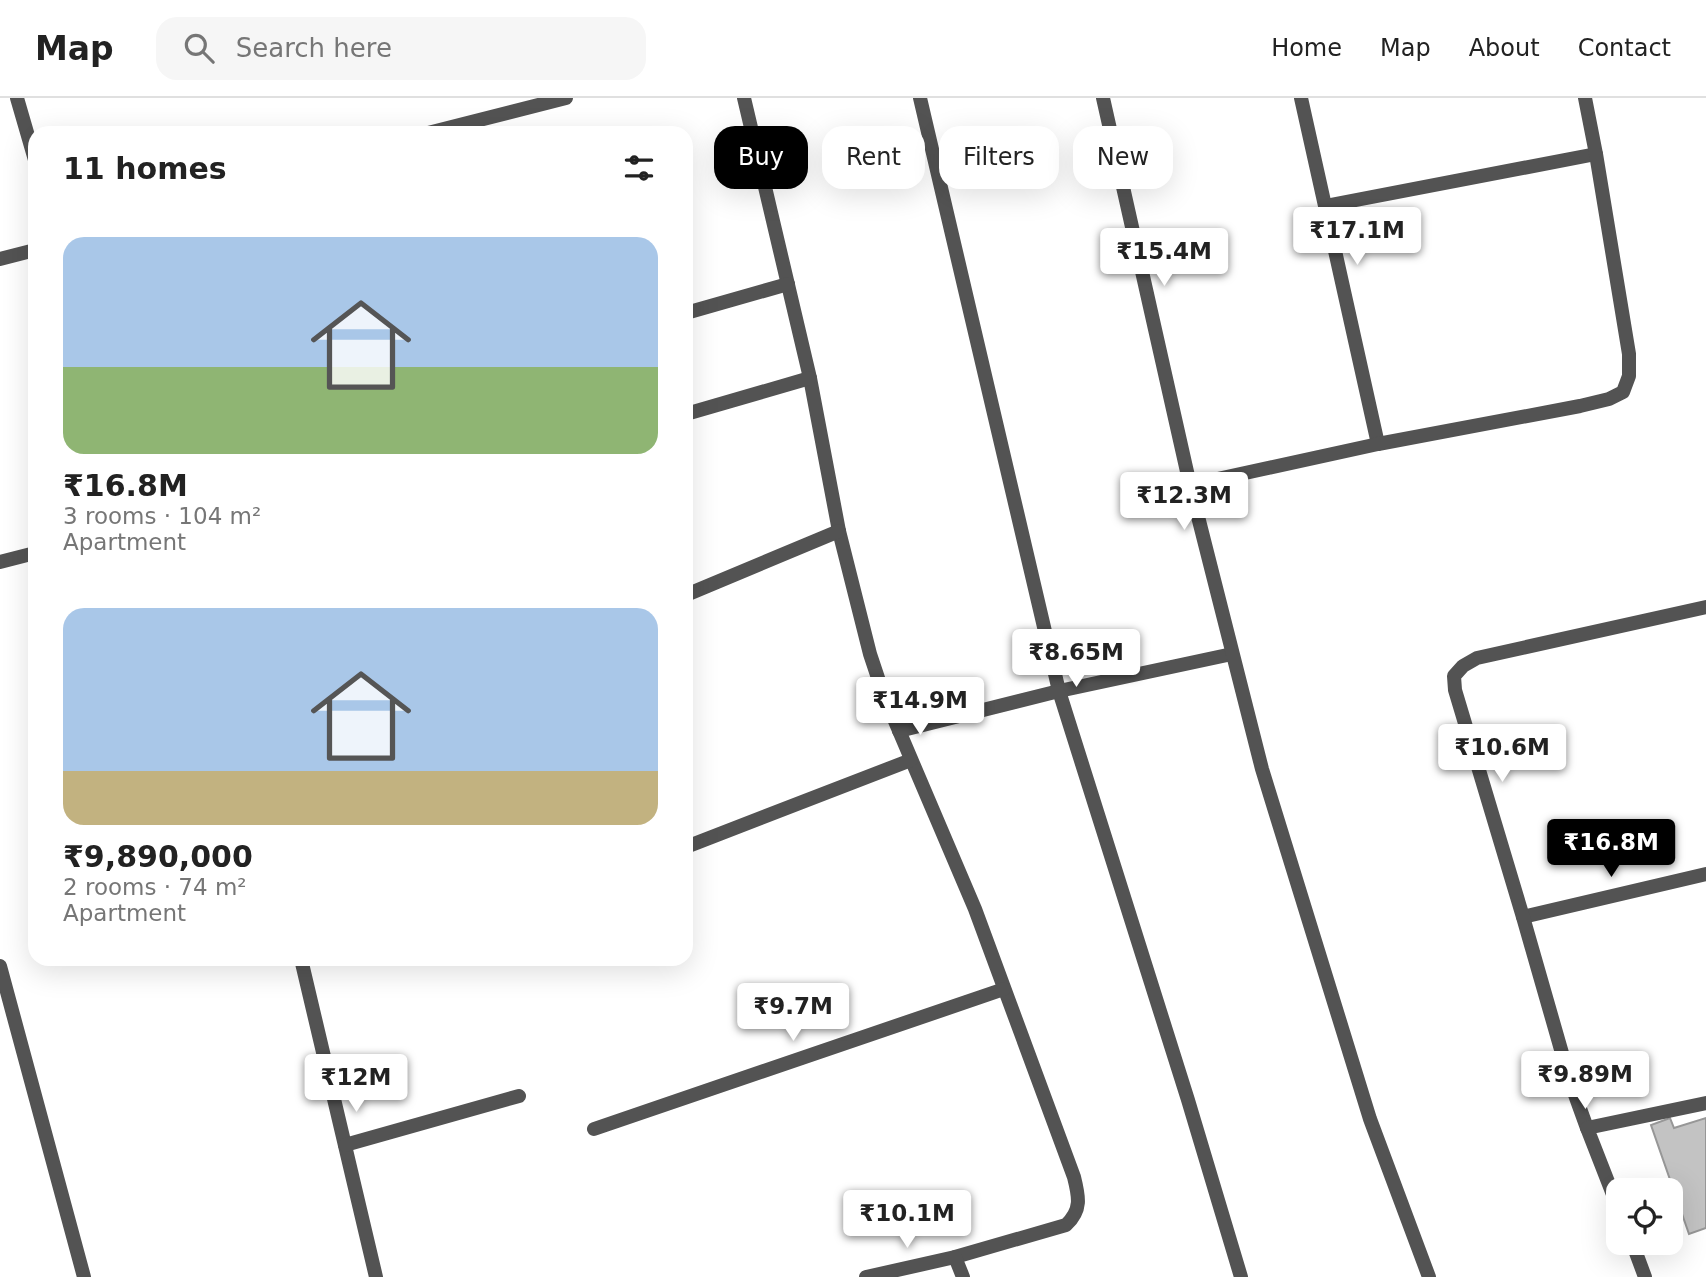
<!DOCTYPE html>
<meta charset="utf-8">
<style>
body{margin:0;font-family:"DejaVu Sans",sans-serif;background:#f6f6f6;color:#222;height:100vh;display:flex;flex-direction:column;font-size:26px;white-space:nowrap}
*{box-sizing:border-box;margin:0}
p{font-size:23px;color:#767676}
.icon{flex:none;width:38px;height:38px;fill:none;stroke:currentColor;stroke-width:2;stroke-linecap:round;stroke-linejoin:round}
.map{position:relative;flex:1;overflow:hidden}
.sheet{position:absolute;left:28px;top:28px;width:665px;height:840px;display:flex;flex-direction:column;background:#fff;border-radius:21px;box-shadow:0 7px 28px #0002}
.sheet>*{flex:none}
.guide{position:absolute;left:714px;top:28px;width:665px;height:63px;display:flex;gap:14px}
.buttons{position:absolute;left:1606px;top:1080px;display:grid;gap:14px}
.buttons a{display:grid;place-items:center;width:77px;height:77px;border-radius:14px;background:#fff;box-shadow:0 7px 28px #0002;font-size:35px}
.price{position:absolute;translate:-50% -60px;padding:0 16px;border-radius:7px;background:#fff;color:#222;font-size:23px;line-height:46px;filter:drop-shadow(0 2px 4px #0008)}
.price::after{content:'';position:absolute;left:50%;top:42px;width:21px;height:16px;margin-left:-10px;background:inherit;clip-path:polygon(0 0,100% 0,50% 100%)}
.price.selected{background:#000;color:#fff}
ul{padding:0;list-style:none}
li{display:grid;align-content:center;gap:14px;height:371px;padding:0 35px}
li span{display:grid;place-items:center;height:217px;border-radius:21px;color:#555}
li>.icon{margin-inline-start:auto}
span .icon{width:126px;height:126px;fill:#fffc;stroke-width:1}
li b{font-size:30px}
h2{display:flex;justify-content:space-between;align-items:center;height:84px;padding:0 35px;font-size:30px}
.chip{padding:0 24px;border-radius:21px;background:#fff;box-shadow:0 7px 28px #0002;font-size:24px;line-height:63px}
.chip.selected{background:#000;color:#fff}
header{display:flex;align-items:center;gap:42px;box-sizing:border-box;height:98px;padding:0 35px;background:#fff;border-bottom:2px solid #e0e0e0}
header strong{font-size:33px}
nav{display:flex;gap:38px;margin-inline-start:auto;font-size:24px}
.search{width:490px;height:63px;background:#f6f6f6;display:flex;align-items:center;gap:18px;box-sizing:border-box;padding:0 24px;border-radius:21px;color:#767676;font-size:26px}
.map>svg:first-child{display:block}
.building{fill:#c3c3c3;stroke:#979797;stroke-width:2}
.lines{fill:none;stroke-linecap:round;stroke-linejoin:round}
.minor{stroke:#535353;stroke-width:14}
</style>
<header>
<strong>Map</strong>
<div class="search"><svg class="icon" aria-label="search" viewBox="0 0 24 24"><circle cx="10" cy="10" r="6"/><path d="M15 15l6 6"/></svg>Search here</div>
<nav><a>Home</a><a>Map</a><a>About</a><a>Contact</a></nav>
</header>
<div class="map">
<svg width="1706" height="1179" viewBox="0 0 1706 1179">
<rect width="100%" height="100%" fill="#fff"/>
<!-- building -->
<path class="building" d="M1670,1020l4,10 32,-10v110l-17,6 -38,-109z"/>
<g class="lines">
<!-- minor -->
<g class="minor">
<path d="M17,0l18,62"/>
<path d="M744,0l66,280 29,153 31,123 13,39 92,216 99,268c5,20 8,33 -8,48l-111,32 -89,20"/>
<path d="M920,0l139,593 129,409 53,177"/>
<path d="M1103,0l87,387"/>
<path d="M1301,0l77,346"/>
<path d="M428,35l138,-35"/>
<path d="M1325,108l271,-52"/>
<path d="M0,161l35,-9"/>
<path d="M686,215l102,-29"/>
<path d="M686,316l124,-36"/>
<path d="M0,464l35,-9"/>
<path d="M686,497l153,-64"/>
<path d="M899,633l160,-40 173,-37"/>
<path d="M686,749l225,-87"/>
<path d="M1523,819l183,-43"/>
<path d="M301,861l75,318"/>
<path d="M0,868l84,311"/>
<path d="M1587,1030l-17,-47 -47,-164 -68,-227 -1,-14 9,-10 14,-8 229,-51"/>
<path d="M594,1031l410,-140"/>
<path d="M345,1047l174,-49"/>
<path d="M1619,1112l-32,-82 119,-25"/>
<path d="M1632,1144l13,35"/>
<path d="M955,1159l8,20"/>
<path d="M1429,1179l-59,-158 -108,-350 -72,-284 188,-41 202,-38 29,-7 14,-7 6,-16v-22l-33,-200 -11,-56"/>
</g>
</g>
</svg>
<div class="buttons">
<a><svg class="icon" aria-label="locate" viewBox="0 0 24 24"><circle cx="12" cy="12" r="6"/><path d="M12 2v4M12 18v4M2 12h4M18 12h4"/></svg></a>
</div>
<b class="price" style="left:1357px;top:169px">₹17.1M</b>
<b class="price" style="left:1164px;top:190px">₹15.4M</b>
<b class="price" style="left:1184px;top:434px">₹12.3M</b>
<b class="price" style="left:1076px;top:591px">₹8.65M</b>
<b class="price" style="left:920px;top:639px">₹14.9M</b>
<b class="price" style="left:1502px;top:686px">₹10.6M</b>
<b class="price selected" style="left:1611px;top:781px">₹16.8M</b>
<b class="price" style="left:793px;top:945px">₹9.7M</b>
<b class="price" style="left:1585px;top:1013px">₹9.89M</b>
<b class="price" style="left:356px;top:1016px">₹12M</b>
<b class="price" style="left:907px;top:1152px">₹10.1M</b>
<div class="guide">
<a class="chip selected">Buy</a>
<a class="chip">Rent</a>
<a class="chip">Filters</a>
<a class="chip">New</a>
</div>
<section class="sheet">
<h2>11 homes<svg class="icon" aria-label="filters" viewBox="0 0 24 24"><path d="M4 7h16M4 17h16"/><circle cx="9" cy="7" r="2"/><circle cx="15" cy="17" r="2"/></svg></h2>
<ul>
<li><span style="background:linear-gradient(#a9c7e8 60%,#8fb573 0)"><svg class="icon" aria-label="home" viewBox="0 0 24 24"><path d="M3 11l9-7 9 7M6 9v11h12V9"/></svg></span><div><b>₹16.8M</b><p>3 rooms · 104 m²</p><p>Apartment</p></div></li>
<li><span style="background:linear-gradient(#a9c7e8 75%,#c2b280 0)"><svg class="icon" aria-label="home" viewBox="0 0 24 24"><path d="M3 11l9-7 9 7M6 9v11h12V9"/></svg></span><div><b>₹9,890,000</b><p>2 rooms · 74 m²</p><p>Apartment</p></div></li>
</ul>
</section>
</div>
